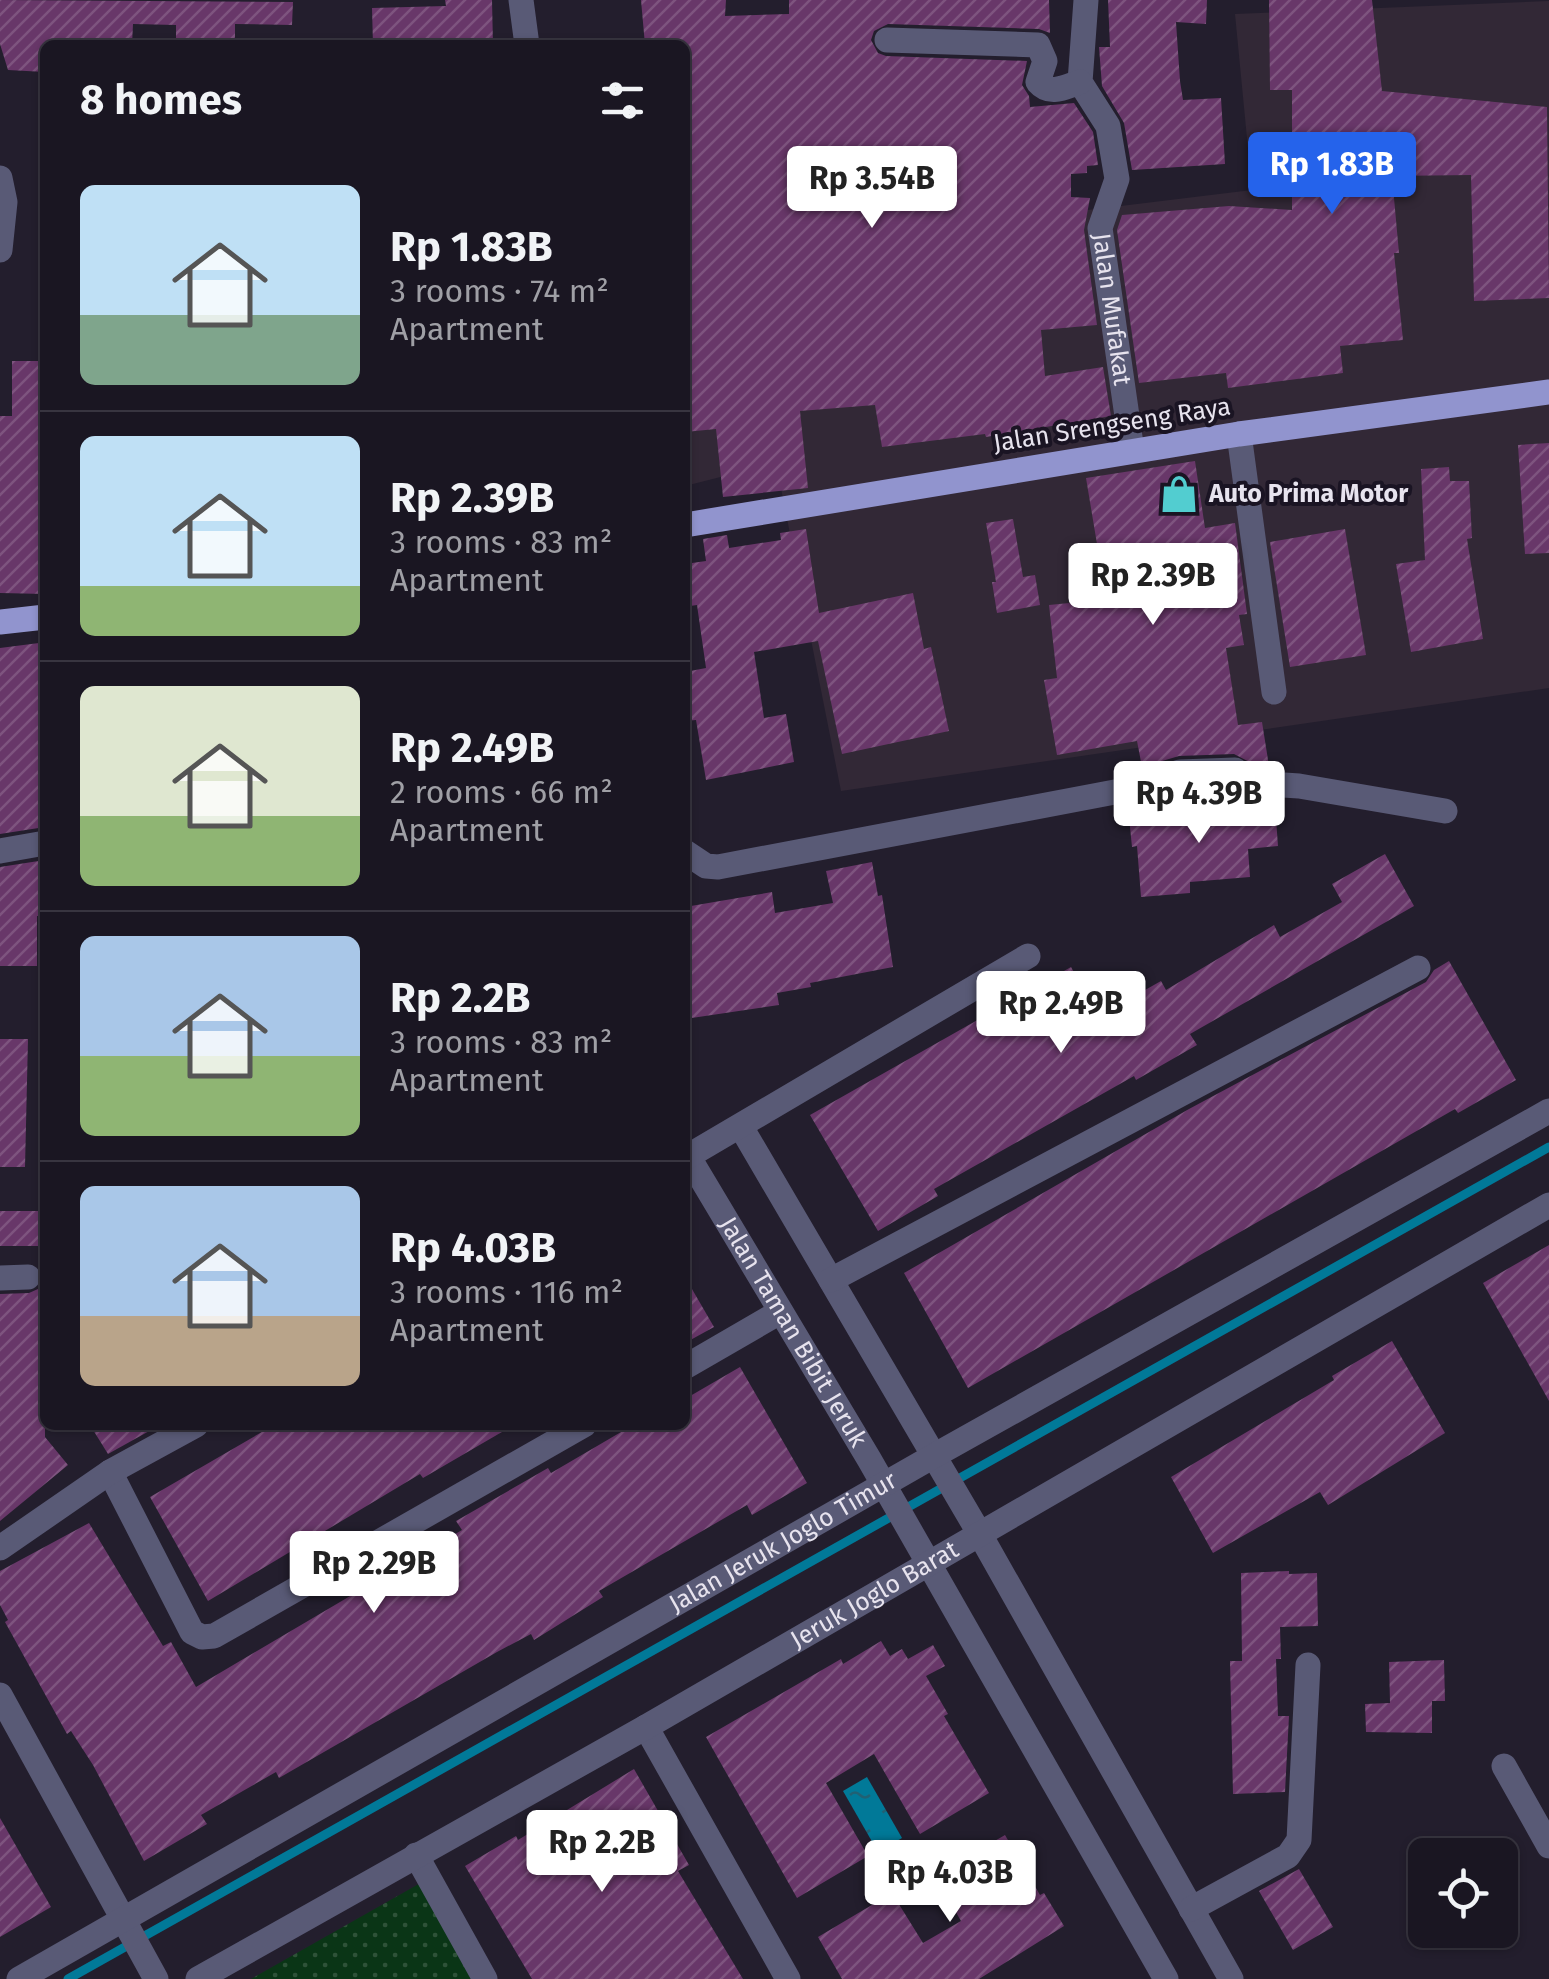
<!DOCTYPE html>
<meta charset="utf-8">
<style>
body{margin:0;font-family:"Fira Sans",sans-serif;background:#231f2a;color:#f1f3f6;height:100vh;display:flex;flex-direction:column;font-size:38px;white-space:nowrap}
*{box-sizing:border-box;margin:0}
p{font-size:32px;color:#9f9fa5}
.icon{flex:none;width:55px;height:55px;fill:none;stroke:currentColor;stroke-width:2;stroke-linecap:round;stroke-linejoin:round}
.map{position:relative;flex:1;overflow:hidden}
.sheet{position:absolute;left:40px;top:40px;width:650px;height:1390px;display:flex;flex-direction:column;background:#1a1622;border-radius:15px;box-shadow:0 2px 8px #0004,0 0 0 2px #383540}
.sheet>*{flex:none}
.controls{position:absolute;left:1408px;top:1838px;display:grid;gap:20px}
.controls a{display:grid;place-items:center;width:110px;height:110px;border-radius:15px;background:#1a1622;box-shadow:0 2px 8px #0004,0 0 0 2px #383540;font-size:50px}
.price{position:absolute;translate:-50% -85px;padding:0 22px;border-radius:10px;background:#fff;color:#222;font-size:32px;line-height:65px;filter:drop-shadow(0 2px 5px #0008)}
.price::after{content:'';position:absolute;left:50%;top:60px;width:30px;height:22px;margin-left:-15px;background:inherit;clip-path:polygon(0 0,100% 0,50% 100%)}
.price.active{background:#2563eb;color:#fff}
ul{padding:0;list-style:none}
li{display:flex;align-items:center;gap:30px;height:250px;padding:0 40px}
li+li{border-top:2px solid #383540}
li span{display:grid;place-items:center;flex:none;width:280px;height:200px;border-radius:15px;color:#555}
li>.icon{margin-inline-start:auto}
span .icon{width:120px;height:120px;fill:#fffc;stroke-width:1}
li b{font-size:42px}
h2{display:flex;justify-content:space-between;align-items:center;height:120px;padding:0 40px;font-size:42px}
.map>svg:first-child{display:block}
.commercial{fill:#322836}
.green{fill:url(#green-dots)}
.water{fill:url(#water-ripples)}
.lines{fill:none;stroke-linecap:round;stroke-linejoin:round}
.stream{stroke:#017998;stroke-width:9}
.building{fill:url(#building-hatch)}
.minor{stroke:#595a76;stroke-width:25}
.major{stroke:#9194ce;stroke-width:25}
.labels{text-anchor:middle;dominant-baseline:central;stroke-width:8;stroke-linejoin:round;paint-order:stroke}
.street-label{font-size:25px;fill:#e7e3ee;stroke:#1a1423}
.poi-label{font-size:25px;font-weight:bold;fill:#e7e3ee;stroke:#1a1423;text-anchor:start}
</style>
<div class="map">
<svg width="1549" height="1979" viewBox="0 0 1549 1979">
<defs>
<pattern id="green-dots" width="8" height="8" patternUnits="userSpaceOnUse" patternTransform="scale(2.5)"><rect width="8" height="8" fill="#0a3516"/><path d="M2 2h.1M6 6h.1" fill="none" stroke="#2e5238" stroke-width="1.8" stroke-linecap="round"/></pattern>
<pattern id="water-ripples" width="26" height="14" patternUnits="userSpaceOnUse" patternTransform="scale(2.5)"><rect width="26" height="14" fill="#017998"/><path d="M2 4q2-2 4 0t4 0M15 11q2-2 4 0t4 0" fill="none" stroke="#206174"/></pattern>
<pattern id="building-hatch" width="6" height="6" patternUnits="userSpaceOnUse" patternTransform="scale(2.5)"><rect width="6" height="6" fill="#683769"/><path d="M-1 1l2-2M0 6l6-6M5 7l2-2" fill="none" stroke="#7e547f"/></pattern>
</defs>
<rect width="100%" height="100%" fill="#231e2d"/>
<!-- commercial -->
<path class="commercial" d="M1549,1v687l-708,103 -65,-328 -91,23v-227l567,-69 -17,-176z"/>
<!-- green -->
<path class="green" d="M424,1881l54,98h-227z"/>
<!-- water -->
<path class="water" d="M867,1777l35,61 -24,14 -35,-61z"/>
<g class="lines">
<!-- stream -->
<path class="stream" d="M68,1979l1481,-832"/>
</g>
<!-- building -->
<g class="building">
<path d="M0,0l293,2 -1,23 -57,-1v21h-7l-52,-1v-19l-43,-1 -1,21h-87v27l-37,-2 -8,-26z"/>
<path d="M445,0h47l1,45h-120l-1,-37 74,-2z"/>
<path d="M641,0h85l-1,16 64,-2v-14h260l1,33 -11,-4 -151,-5 -14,7 -3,9 7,13 8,3 141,5 -5,24 7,11 1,11 44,-4 19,29 5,33 -11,1v7l-16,1v23l19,1 -6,32 13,95 -56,5 4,46 58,-9 8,49 -125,21 -1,-3 -103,13 -7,-42 -75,6 8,77 -85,9 -7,-68 -31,3v-387h-40z"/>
<path d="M1108,0h99l-1,24 -30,-2 4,59 3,19 38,-2 4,66 -93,6 -8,-47 -22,-37 -3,-39h11z"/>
<path d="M1269,0h103l10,91 165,16 2,191 -75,3 -3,-126 -79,1 7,77h-5l9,87 -63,6 3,27 -115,15 -2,-15 -87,10 -22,-153 5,-15 107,-9 63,4v-120h-22z"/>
<path d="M12,361h33v233l-45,-1v-177h12z"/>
<path d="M1549,443v110l-24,1 -7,-109z"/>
<path d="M1195,461l10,67 30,-5 12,91 -8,1 5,30 -18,3 12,77 24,-3 7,44 -10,1 -25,-13 -55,2 -37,11 -5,-26 -80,14 -13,-75 13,-2 -8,-73 51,-5 -9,-55 6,-1 -11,-66z"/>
<path d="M1449,467l1,14h19l3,57 -5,1 16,100 -72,13 -15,-88 29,-4 -4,-91z"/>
<path d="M1013,519l10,58 12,-2 5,30 -43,8 -5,-31h4l-10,-59z"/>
<path d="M806,529l13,84 94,-20 11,56 7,-2 18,84 -107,23 -24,-113 -64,11 10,66 22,-4 8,48 -88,18 -10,-60 -11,1v-49l21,-4 -9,-63 -7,1 -5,-42 21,-3 -3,-22 24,-4 2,13 52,-8 -1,-7z"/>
<path d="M1345,529l21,126 -76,12 -20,-125z"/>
<path d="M39,643l6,49v135l-45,7v-186z"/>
<path d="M1275,805l3,41 -30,3 2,28 -60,5v11l-49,4 -4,-51 -5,1 -3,-30z"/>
<path d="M1385,854l29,52 -224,128 7,11 -61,35 -2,-4 -200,113 4,7 -60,35 -68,-116 261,-148 28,49 62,-35 5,9 108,-65 6,12 62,-35 -10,-18z"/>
<path d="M45,860v56h-8v50h-37v-99z"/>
<path d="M872,862l6,34 4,-1 11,72 -83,16 1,4 -34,6 2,12 -94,14v-112l87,-15 3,21 58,-10 -7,-32z"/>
<path d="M1449,961l67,119 -58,33 -3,-4 -487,279 -64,-115 285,-164 237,-127 8,-12z"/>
<path d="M0,1039h28l-3,128h-25z"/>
<rect x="0" y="1211" width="44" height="35"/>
<path d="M1549,1245v156l-66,-118z"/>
<path d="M685,1277l29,50 -29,16z"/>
<path d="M38,1289l4,36h3v112l23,28 -68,56v-227l29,-1z"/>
<path d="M1392,1341l53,92 -117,72 -8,-13 -107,61 -42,-76 163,-97 -2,-4z"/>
<path d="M740,1367l67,116 -55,32 -5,-10 -148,86 4,6 -69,43 -3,-6 -34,18 -218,126 -3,-6 -75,43 6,9 -63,37 -51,-96 -22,-34 -4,3 -62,-112 3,-2 -8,-15v-34l89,-48 74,123 8,-4 25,45 266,-157 -6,-9 92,-53 3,5 82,-48h52v-26z"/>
<path d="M90,1425h70l-52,29z"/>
<path d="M274,1425h240l-91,53 -3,-4 -25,15 -187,112 -58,-104z"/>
<path d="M1289,1571v3l28,-1 1,53 -38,1 1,32h-5l2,57h11l-4,76 -52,2 -3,-133h12l-1,-88z"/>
<path d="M881,1641l9,15 12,-7 6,10 25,-14 12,21 -19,10 22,38 -4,2 45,77 -69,41 -46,-80 -48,29 42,73 -71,42 -91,-161 135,-78 2,5z"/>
<path d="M1444,1660l1,41h-13v32l-66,-1 -1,-28 25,-1 -1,-41z"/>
<path d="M634,1769l55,96 -11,6 65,108h-211l-67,-113 51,-30 2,4z"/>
<path d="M0,1818l51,89 -51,30z"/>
<path d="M1005,1835l35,60 4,-2 20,33 -85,53h-137l-24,-42 74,-44 31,50 38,-22 -26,-45z"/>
<path d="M1299,1869l34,58 -40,23 -34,-59z"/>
</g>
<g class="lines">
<!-- minor -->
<g class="minor">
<path d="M521,0l6,45"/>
<path id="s1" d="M1086,0l-6,82 28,44 9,53 -17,49 32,223"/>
<path d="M887,40l151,5 7,16 -7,21c12,14 27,5 42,0"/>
<path d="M0,178l5,24 -5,48"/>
<path d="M1239,434l35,258"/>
<path d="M0,851l45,-8"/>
<path d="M685,852l21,14 12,1 402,-76 60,-19 55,-2 18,13 46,3 146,25"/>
<path d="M741,1127l237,404 253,448"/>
<path id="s2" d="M688,1156l181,303 297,520"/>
<path d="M685,1158l343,-202"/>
<path d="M0,1278l28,-1"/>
<path d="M831,1280l587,-312"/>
<path d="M685,1367l95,-55"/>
<path d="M110,1472l82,160 10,5 12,-1 370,-211"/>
<path d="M0,1548l110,-76 86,-47"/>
<path d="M0,1695l156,284"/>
<path d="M646,1727l142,252"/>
<path d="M1504,1766l45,80"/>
<path d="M416,1855l69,124"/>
<path d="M1191,1909l97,-53 11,-16 9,-175"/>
<path id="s3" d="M19,1979l920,-526 610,-342"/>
<path id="s4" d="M198,1979l448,-252 903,-522"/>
</g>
<!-- major -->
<g class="major">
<path d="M685,525l554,-91 310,-42"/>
<path d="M0,622l45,-5"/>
</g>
</g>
<!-- icons -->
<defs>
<g id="shop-bare" transform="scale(3)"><path d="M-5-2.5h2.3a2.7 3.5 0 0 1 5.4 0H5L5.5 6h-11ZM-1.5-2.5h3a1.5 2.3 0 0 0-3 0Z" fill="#52cdd0" stroke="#1a1423" stroke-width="2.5" paint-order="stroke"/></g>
</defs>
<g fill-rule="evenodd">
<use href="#shop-bare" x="1179" y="494"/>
</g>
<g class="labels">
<!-- street labels -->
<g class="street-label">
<text stroke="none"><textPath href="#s1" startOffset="322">Jalan Mufakat</textPath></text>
<text transform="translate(1112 425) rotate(-9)">Jalan Srengseng Raya</text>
<text stroke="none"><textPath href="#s2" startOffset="205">Jalan Taman Bibit Jeruk</textPath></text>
<text stroke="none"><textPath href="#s3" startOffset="880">Jalan Jeruk Joglo Timur</textPath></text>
<text stroke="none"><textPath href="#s4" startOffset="778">Jeruk Joglo Barat</textPath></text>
</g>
<!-- poi labels -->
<g class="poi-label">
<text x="1209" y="494">Auto Prima Motor</text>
</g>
</g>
</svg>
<div class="controls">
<a><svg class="icon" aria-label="locate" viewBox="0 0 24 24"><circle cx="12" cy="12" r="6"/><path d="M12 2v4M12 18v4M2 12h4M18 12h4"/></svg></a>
</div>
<b class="price active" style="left:1332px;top:217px">Rp 1.83B</b>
<b class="price" style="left:872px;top:231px">Rp 3.54B</b>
<b class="price" style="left:1153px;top:628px">Rp 2.39B</b>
<b class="price" style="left:1199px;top:846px">Rp 4.39B</b>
<b class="price" style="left:1061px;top:1056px">Rp 2.49B</b>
<b class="price" style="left:374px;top:1616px">Rp 2.29B</b>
<b class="price" style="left:602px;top:1895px">Rp 2.2B</b>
<b class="price" style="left:950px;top:1925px">Rp 4.03B</b>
<section class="sheet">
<h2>8 homes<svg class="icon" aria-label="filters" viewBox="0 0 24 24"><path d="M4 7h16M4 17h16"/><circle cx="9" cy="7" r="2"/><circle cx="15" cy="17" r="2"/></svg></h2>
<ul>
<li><span style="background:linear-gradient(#bfe0f5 65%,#7fa58c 0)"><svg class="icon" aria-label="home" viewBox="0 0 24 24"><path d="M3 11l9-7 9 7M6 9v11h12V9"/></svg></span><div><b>Rp 1.83B</b><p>3 rooms · 74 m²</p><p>Apartment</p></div></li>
<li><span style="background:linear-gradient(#bfe0f5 75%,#8fb573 0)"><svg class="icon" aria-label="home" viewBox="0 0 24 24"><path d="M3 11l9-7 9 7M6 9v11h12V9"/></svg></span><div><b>Rp 2.39B</b><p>3 rooms · 83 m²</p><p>Apartment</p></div></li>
<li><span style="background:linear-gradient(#dfe7d0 65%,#8fb573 0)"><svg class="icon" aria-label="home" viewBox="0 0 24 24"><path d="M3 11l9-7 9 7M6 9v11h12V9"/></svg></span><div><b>Rp 2.49B</b><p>2 rooms · 66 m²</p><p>Apartment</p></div></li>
<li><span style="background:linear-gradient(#a9c7e8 60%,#8fb573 0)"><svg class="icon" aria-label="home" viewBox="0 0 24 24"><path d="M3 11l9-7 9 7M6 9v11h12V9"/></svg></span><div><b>Rp 2.2B</b><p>3 rooms · 83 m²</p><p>Apartment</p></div></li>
<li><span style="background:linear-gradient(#a9c7e8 65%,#b9a48a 0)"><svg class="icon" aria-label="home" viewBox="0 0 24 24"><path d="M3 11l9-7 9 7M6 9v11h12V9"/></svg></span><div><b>Rp 4.03B</b><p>3 rooms · 116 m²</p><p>Apartment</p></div></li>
</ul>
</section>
</div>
